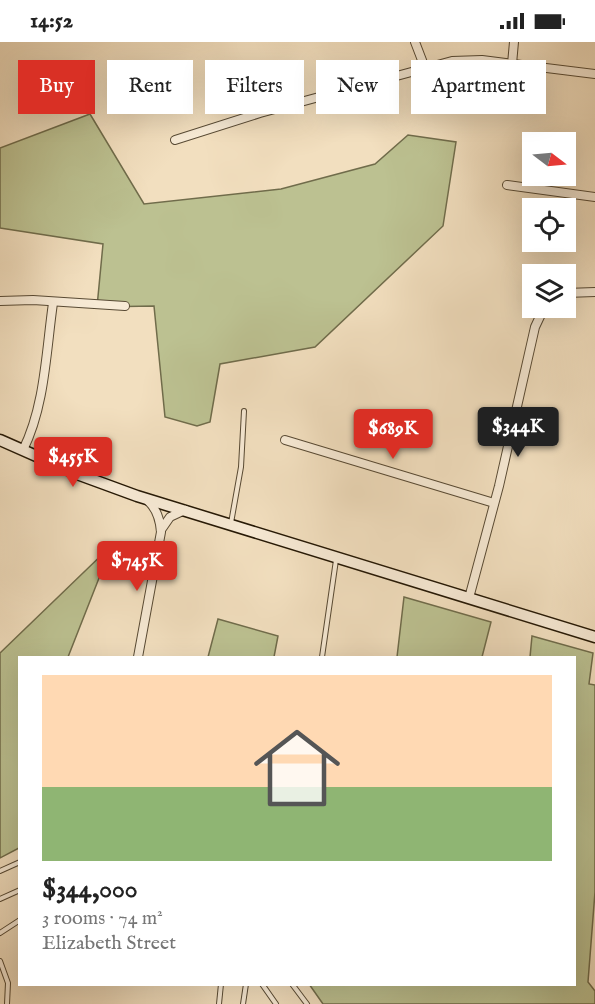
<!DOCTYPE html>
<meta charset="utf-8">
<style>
body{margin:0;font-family:"IM FELL English",serif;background:#f6f6f6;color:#222;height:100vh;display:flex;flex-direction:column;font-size:22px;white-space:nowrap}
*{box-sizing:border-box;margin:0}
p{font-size:20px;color:#767676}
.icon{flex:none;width:33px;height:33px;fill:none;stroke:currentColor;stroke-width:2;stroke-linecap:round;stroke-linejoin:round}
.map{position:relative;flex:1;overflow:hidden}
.panel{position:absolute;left:18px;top:614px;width:558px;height:330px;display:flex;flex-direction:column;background:#fff;border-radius:0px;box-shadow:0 6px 24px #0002}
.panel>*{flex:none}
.top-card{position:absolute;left:18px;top:18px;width:560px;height:54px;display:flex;gap:12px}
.needle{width:39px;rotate:106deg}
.tools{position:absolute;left:522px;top:90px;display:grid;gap:12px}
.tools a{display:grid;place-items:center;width:54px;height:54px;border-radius:0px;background:#fff;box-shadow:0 6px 24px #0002;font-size:30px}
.price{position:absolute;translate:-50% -51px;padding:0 14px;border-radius:6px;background:#d93025;color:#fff;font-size:20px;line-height:39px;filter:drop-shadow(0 2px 3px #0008)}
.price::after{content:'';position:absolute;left:50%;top:36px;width:18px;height:14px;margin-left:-9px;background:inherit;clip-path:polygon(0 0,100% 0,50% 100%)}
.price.current{background:#222;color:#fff}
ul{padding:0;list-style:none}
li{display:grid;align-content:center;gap:12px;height:318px;padding:0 24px}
li span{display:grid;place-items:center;height:186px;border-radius:0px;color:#555}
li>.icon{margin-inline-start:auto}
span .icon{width:108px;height:108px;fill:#fffc;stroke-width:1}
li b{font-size:26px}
.tag{padding:0 21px;border-radius:0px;background:#fff;box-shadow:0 6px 24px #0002;font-size:21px;line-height:54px}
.tag.current{background:#d93025;color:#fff}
.status{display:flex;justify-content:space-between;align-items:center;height:42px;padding:0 30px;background:#fff;direction:ltr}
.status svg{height:16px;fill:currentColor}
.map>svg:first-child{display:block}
.green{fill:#bcc191;stroke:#706c4b;stroke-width:1.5}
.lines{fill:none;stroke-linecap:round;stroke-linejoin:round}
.lane-casing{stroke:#584a34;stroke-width:6}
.street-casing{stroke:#584a34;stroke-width:10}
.secondary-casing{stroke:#251805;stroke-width:13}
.lane{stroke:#f7ead5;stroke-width:4}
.street{stroke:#f7ead5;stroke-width:8}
.secondary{stroke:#f7ead5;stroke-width:10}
</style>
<div class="status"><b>14:52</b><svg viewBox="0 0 49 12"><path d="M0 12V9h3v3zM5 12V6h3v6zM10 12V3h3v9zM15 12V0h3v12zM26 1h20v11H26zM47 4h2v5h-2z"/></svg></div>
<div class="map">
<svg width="595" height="962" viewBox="0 0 595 962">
<rect width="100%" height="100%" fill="#f2dfbf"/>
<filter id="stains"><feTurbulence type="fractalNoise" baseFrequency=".00333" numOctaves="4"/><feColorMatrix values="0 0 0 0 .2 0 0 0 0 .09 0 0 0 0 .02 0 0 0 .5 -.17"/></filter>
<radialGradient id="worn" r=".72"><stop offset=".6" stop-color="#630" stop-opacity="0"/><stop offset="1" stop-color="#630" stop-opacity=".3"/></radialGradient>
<!-- green -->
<g class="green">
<path d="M90,72l54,90 137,-15 94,-25 33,-29 48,7 -13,84 -128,121 -95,17 -10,58 -13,4 -32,-9 -11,-111 -57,1 6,-63 -103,-16v-80z"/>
<path d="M112,503l-44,112h-48l-1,191 -19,10v-205z"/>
<path d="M404,555l87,25 -9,35h-85z"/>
<path d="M218,577l60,17 -4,21h-66z"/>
<path d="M532,594l61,17 -4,31 6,1v207l-7,90 7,9v13h-272l-14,-20h265v-327h-44z"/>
</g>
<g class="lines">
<!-- lane casing -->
<g class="lane-casing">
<g id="lane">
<path d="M231,481l10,-56 3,-56"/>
<path d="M322,615l14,-97"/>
<path d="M0,829l20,-9"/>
<path d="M0,857l20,-9"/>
<path d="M0,891l20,-13"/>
<path d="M0,919l8,22 -1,21"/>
<path d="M262,942l14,20"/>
<path d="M292,942l15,20"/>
<path d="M219,962l2,-20"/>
<path d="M243,962l3,-20"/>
</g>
</g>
<!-- street casing -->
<g class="street-casing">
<g id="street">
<path d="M415,0l10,26"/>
<path d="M512,22l2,-22"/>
<path d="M175,98l85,-27 192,-52 30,-1 113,14"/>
<path d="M507,143l88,12"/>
<path d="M566,251l29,-1"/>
<path d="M0,259l33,-1 92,6"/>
<path d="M285,398l209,63"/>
<path d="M23,408c22,-44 23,-98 30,-147"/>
<path d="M161,488l9,-13 15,-7"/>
<path d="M469,556l30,-112 36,-159 9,-19"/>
<path d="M138,615l23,-125c-1,-13 -4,-23 -13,-31"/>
</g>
</g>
<!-- secondary casing -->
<g class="secondary-casing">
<path id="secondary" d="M0,398l77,34 60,22 458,141"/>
</g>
<!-- lane -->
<use href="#lane" class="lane"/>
<!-- street -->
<use href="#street" class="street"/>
<!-- secondary -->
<use href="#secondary" class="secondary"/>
</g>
<rect width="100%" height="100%" filter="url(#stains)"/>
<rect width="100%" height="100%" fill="url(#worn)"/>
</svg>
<div class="tools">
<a><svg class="needle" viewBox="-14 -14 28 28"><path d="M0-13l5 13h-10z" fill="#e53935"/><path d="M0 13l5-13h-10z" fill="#767676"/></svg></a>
<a><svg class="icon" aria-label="locate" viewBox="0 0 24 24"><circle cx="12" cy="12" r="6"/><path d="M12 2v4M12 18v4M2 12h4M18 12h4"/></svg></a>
<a><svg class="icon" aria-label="layers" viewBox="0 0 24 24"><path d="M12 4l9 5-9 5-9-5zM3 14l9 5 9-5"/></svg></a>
</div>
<b class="price current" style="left:518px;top:416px">$344K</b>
<b class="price" style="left:393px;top:418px">$689K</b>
<b class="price" style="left:73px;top:446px">$455K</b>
<b class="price" style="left:137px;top:550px">$745K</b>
<div class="top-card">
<a class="tag current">Buy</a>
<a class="tag">Rent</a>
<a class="tag">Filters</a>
<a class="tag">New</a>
<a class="tag">Apartment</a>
</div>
<section class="panel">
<ul>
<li><span style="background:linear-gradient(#ffd9b3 60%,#8fb573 0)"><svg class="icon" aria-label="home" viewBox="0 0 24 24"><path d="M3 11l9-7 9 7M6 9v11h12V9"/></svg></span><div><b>$344,000</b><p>3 rooms · 74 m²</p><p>Elizabeth Street</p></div></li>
</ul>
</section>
</div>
